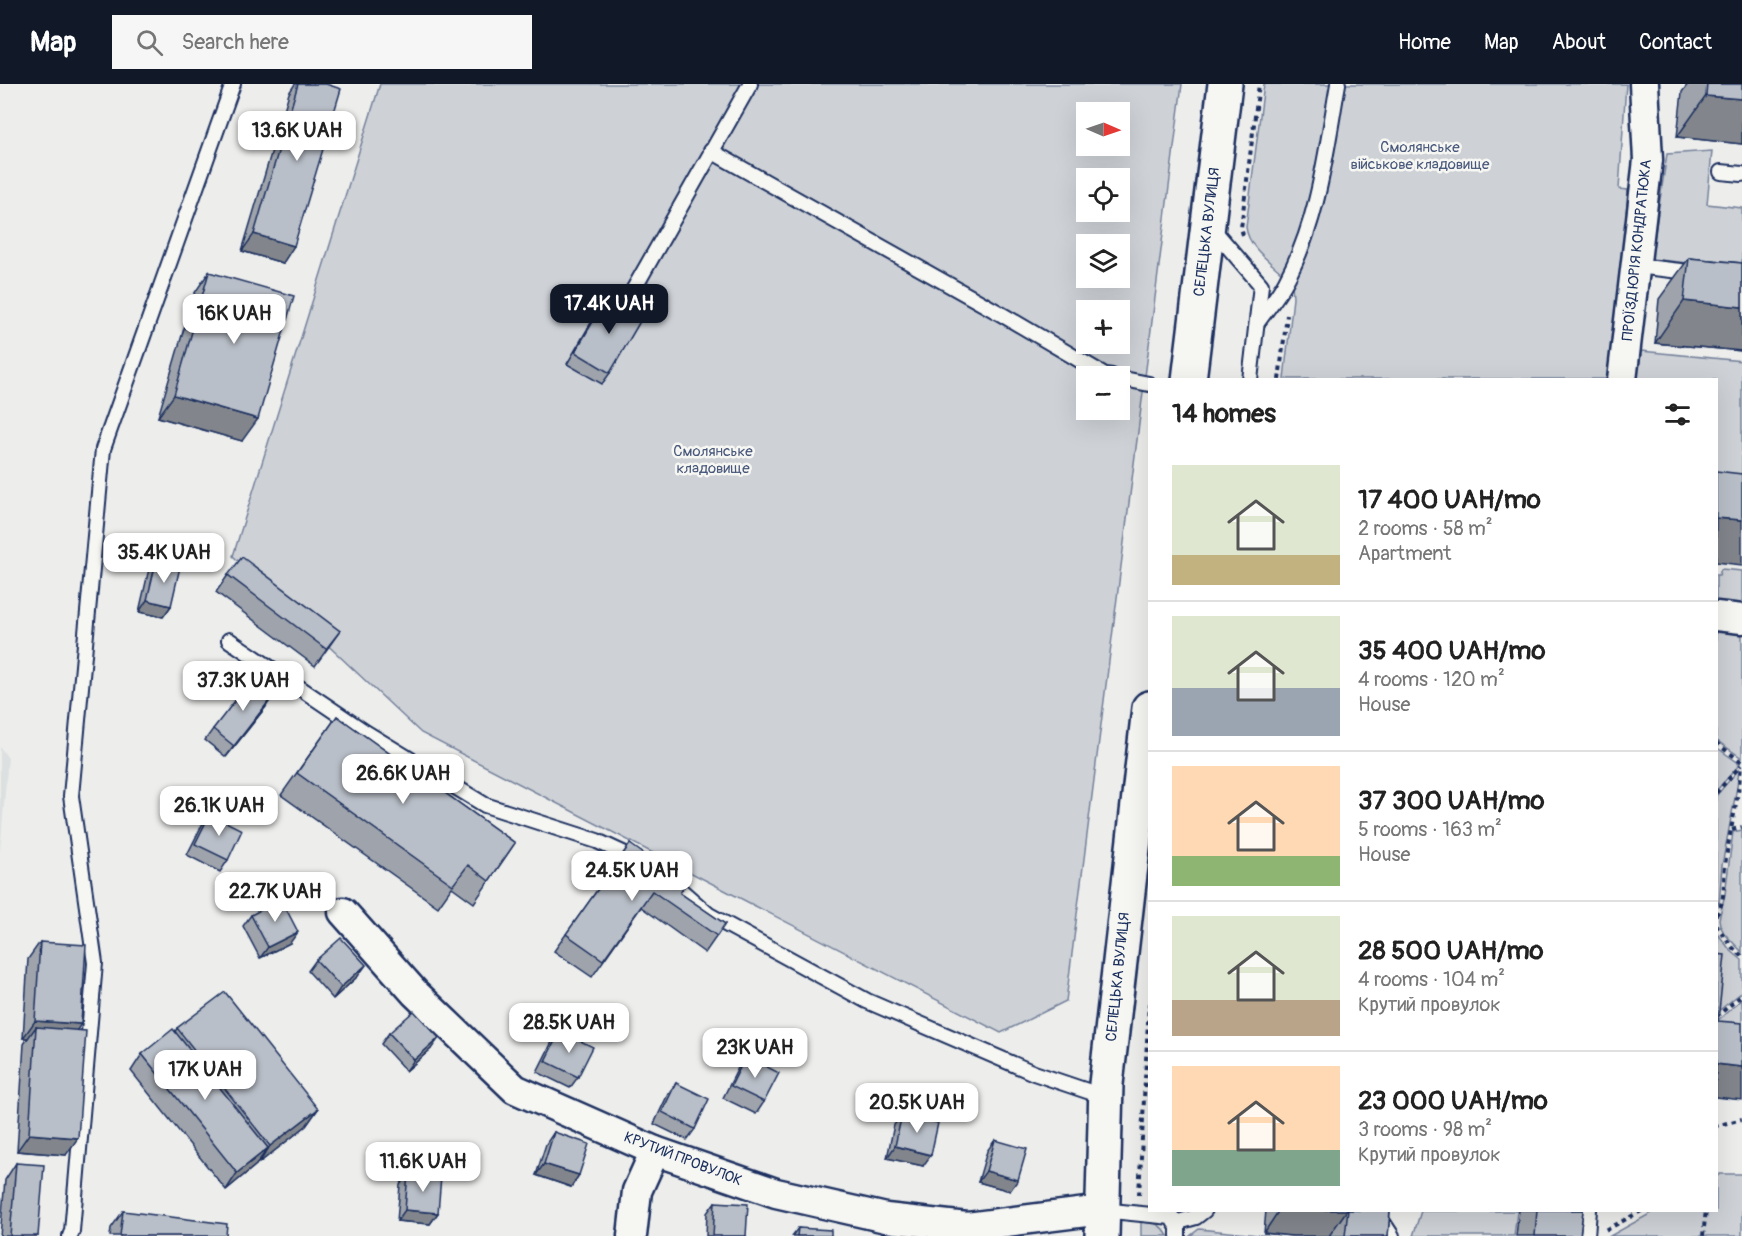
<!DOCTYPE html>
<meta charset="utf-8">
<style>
body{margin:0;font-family:Pangolin,sans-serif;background:#f6f6f6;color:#222;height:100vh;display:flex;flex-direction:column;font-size:22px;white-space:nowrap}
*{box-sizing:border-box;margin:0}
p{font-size:20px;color:#767676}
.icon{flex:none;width:33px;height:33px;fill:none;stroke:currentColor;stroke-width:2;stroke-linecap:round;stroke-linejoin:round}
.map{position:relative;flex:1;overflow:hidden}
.drawer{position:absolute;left:1148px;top:294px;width:570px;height:834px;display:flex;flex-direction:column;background:#fff;border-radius:0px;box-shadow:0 6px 24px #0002}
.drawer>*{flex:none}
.needle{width:39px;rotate:92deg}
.controls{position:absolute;left:1076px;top:18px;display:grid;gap:12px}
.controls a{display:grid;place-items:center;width:54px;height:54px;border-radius:0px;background:#fff;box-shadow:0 6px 24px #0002;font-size:30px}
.price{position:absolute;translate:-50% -51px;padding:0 14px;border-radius:12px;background:#fff;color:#222;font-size:20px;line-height:39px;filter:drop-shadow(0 2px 3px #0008)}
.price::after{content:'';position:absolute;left:50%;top:36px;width:18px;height:14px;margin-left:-9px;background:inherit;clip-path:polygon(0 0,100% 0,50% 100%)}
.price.on{background:#111827;color:#fff}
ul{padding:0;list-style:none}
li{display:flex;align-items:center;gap:18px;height:150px;padding:0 24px}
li+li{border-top:2px solid #e0e0e0}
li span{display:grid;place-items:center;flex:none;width:168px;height:120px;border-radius:0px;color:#555}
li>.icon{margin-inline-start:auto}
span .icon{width:72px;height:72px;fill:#fffc;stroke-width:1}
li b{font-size:26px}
h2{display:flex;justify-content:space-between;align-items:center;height:72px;padding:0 24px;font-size:26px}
header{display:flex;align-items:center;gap:36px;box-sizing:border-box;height:84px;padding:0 30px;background:#111827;color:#fff}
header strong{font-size:28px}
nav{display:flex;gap:33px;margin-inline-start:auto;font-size:21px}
.search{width:420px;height:54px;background:#f6f6f6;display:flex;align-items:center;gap:15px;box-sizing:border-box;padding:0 21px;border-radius:0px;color:#767676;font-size:22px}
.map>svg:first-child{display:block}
.built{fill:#dde0e1}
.green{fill:#ced2d7;stroke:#74809a;stroke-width:1.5;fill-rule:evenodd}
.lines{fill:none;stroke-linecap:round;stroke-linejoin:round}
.service-casing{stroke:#1b2f5e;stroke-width:18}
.minor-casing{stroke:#1b2f5e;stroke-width:33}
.tertiary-casing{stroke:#1b2f5e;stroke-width:38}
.path{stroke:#1b2f5e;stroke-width:4;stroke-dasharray:4.5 4.5;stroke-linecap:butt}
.service{stroke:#f6f6f2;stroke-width:14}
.minor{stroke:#f6f6f2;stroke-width:28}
.tertiary{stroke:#f6f6f2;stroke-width:33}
.wall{fill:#9fa4ac;stroke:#1b2f5e;stroke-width:1.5}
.shaded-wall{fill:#82868c;stroke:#1b2f5e;stroke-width:1.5}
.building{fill:#b9bfc8;stroke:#1b2f5e;stroke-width:1.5}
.labels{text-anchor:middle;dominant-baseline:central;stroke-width:5;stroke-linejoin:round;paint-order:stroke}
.park-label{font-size:15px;fill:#48587c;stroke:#f6f6f2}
.street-label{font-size:15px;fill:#1b2f5e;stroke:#f6f6f2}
</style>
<header>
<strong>Map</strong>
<div class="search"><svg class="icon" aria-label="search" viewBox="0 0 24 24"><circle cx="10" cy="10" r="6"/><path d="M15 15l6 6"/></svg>Search here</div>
<nav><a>Home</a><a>Map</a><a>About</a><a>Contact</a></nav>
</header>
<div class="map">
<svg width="1742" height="1152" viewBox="0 0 1742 1152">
<rect width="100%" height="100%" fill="#edeeec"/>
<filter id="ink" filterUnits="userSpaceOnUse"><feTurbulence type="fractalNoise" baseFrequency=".0167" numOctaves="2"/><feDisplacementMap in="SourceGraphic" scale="12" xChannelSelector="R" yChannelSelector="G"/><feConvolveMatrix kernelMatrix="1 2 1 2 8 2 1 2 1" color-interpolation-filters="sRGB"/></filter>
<g filter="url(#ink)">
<!-- built -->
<path class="built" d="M0,663l8,11 -8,95z"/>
<!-- green -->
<g class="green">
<path d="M380,0h802l-116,917 -65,32 -580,-300 -188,-177zM1086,28h33v34h-33zM1086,94h33v34h-33zM1086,160h33v34h-33zM1086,226h33v34h-33zM1086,292h33v34h-33z"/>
<path d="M1264,0h362l-7,105 9,1 -5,66 -15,123h-324l9,-81 -1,-15 10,-17 10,-23 8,-28 -6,-1 -14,21 -17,39c-14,-13 -35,-27 -37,-47z"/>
<path d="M1712,67l-5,53 35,4v61l-91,-10 16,-105z"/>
<path d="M1641,267l101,10v121l-26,-3v-99h-79z"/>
<path d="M1721,485l21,2v41l-26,-2v-35h3z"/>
<path d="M1716,539l26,3v132l-26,-18z"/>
<path d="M1716,663l24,17 -24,27z"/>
<path d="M1739,685l-2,18 -15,78 -3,40 -3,-6v-103z"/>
<path d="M1742,746v122l-18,-19 -4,-8 -1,-6 6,-25 8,-62z"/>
<path d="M1718,850l12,16 12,10v32l-26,21z"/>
<path d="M1742,915v55l-26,-32z"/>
<path d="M1720,1090h22v62h-132l45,-25 61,-1v-33z"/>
<path d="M1421,1127h96l-3,25h-101z"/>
<path d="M1141,1136c13,2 20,4 27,16h-27z"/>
<path d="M1199,1145l69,7h-78z"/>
</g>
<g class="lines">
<!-- service casing -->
<g class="service-casing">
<g id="service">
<path d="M711,67l290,163 104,61 7,1"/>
<path d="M1721,88l21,2"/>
<path d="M1211,143l50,58 -11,95"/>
<path d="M1636,182l62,7"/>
<path d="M618,233l132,-233"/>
<path d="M1257,239c10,-14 21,-27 29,-42 33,-61 40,-130 52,-197"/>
<path d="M1119,294l30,6"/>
<path d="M229,556l136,92 120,73 112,36 41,19"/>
<path d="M669,796l40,35 158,86 167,72 71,24"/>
<path d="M1102,1126l69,7 7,10v9"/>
<path d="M1375,1126l17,26"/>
<path d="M1175,1139l21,-6 9,-7"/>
<path d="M70,1152l2,-5 23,-268 -24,-167 32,-347 130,-365"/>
<path d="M1587,1152l2,-26"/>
</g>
</g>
<!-- minor casing -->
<g class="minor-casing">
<g id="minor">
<path d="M1622,296l26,-220 -4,-76"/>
<path d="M1716,532l26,3"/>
<path d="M343,828l72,81 100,96 140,62 121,42 110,25 81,9 135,-17 -2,22"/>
<path d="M632,1152l5,-45 18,-40"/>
</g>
</g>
<!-- tertiary casing -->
<g class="tertiary-casing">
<g id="tertiary">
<path d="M1189,296l36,-296"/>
<path d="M1102,1152l4,-152 43,-376"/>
</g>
</g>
<!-- path -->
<g class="path">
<path d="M1243,151l-2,-7 18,-144"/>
<path d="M1279,296l8,-65"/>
<path d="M1716,659l26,19"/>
<path d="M1716,709l25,-28"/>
<path d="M1732,746l10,-3"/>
<path d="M1716,831c10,-13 7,-34 9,-49 4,-34 14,-67 16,-101"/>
<path d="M1716,841l16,22 10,9"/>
<path d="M1716,933l26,-22"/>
<path d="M1716,1044v-2l26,-7"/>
<path d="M1139,1111l10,-192"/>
<path d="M1606,1146l37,-20"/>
<path d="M1703,1152l3,-26"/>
</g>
<!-- service -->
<use href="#service" class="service"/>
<!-- minor -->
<use href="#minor" class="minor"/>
<!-- tertiary -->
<use href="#tertiary" class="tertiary"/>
</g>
<!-- wall -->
<g class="wall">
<path d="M295,0h31l-43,179 -41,-12 47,-158z"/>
<path d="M1688,0h54v60l-65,-7 5,-45z"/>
<path d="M1689,174l53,5v88l-87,-8 4,-44z"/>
<path d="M209,188l33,169 -84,-24 36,-123z"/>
<path d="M607,214l3,75 -8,11 -35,-20 32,-55z"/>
<path d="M156,478l15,44 -8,11 -24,-5 9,-39z"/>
<path d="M228,491l112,56 -25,35 -99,-74z"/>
<path d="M265,624l-39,49 -21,-17 8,-11z"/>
<path d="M337,632l178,127 -41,60 -22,-16 -14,20 -157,-112z"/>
<path d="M210,730l18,46 -8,12 -33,-17 15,-30z"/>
<path d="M630,760l50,49 45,31 -20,29 -64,-46 -49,70 -38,-26z"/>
<path d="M251,831l39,28 -30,15 -17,-32z"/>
<path d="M40,858l37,88 -11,125 -49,-4 7,-107 4,-6h-5l5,-79z"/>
<path d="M316,876l42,16 -25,23 -25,-28z"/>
<path d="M177,944l141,81 -12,17 -47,37 -1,-1 -2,3 -30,25 -95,-119 11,-17 33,-22z"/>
<path d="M560,947l18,46 -8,11 -33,-16 15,-30z"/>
<path d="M389,949l42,16 -25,22 -25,-27z"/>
<path d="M746,972l18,46 -8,12 -33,-16 15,-30z"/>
<path d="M676,999l19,46 -8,11 -33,-16 14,-30z"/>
<path d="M902,1030l21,52 -36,-8 7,-33z"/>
<path d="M554,1048l25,43 -8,12 -35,-12 10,-31z"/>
<path d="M995,1056l15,51 -32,-9 9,-31z"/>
<path d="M16,1079l22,73h-38l5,-56z"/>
<path d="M408,1089l30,40 -8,11 -33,-3 3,-36z"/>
<path d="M715,1118l31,34h-40l1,-23z"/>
<path d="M1266,1126h124l-2,26h-96l-28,-3z"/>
<path d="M1519,1126h64l-3,26h-64z"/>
<path d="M123,1127l103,25h-116l1,-8z"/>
<path d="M798,1144l33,8h-39z"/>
</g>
<!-- shaded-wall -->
<g class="shaded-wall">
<path d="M1706,12l36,3v45l-65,-7z"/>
<path d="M254,150l40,12 -11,17 -41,-12z"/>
<path d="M1684,217l58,6v44l-87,-8z"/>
<path d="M174,311l84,24 -16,22 -84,-24z"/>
<path d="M1716,434l26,2v45l-26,-3z"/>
<path d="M147,516l24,6 -8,11 -24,-5z"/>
<path d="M273,612l-8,12 -39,49 8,-11z"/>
<path d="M298,848l-8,11 -30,15 8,-11z"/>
<path d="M366,881l-8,11 -25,23 8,-12z"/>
<path d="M35,937l46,3 -11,17 -34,-14 -8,11h-5z"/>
<path d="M439,954l-8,11 -25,22 8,-11z"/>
<path d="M1716,980l26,3v33l-26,-3z"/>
<path d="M318,1025l-12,17 -47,37 11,-17z"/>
<path d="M29,1050l49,4 -12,17 -49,-4z"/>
<path d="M895,1062l36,9 -8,11 -36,-8z"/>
<path d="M268,1064l-12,17 -30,25 11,-17z"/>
<path d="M544,1080l35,11 -8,12 -35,-12z"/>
<path d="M986,1087l32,9 -8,11 -32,-9z"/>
<path d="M405,1126l33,3 -8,11 -33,-3z"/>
<path d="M1279,1126h68l-18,26h-37l-28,-3z"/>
</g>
<!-- building -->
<g class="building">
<path d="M298,0h28l15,5 -47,157 -40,-12z"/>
<path d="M1707,0h35v15l-36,-3z"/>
<path d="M1689,174l53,5v44l-58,-6z"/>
<path d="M209,188l85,24 -36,123 -84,-24z"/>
<path d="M607,214l35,20 -32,55 -35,-21z"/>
<path d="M1716,387l26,3v46l-26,-2z"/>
<path d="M242,473l98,74 -14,18 -98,-74z"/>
<path d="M156,478l24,5 -9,39 -24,-6z"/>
<path d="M252,595l21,17 -39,50 -21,-17z"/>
<path d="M337,632l178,127 -26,38 -21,-16 -15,20 -156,-112z"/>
<path d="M210,730l32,16 -14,30 -33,-16z"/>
<path d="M630,760l56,40 -6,9 45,31 -8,12 -65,-45 -49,69 -37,-26z"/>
<path d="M281,815l17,33 -30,15 -17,-32z"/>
<path d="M341,854l25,27 -25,22 -25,-27z"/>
<path d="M40,858l46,3 -5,79 -46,-3z"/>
<path d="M1716,870l9,1 -7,66 24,2v44l-26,-3z"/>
<path d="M225,908l93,117 -48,37 -93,-118z"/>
<path d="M414,927l25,27 -25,22 -25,-27z"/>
<path d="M36,943l50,4 -8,107 -49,-4z"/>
<path d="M173,945l95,119 -31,25 -95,-119z"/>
<path d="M560,947l33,16 -15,30 -33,-16z"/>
<path d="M746,972l33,17 -15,29 -33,-16z"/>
<path d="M676,999l33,16 -14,30 -33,-17z"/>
<path d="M902,1030l36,9 -7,32 -36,-9z"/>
<path d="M554,1048l35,12 -10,31 -35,-11z"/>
<path d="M995,1056l32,9 -9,31 -32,-9z"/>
<path d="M16,1079l28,2 -6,71h-28z"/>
<path d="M408,1089l33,3 -3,37 -33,-3z"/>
<path d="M715,1118l33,2 -2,32h-33z"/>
<path d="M1348,1126h42l-2,26h-43z"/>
<path d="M1537,1126h46l-3,26h-45z"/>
<path d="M123,1127l104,13 -1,12h-106z"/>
<path d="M798,1144l33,2v6h-34z"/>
</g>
</g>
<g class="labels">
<!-- park labels -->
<g class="park-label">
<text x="1420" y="63">Смолянське<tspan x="1420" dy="17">військове кладовище</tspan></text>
<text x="713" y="367">Смолянське<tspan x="713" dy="17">кладовище</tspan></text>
</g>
<!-- street labels -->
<g class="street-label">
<text transform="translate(1207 148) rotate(-83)">СЕЛЕЦЬКА ВУЛИЦЯ</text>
<text transform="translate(1637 166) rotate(-84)">ПРОЇЗД ЮРІЯ КОНДРАТЮКА</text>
<text transform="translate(1118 893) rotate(-84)">СЕЛЕЦЬКА ВУЛИЦЯ</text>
<text transform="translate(683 1075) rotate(21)">КРУТИЙ ПРОВУЛОК</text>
</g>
</g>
</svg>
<div class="controls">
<a><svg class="needle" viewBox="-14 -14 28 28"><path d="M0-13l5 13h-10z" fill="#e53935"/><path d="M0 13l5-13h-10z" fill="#767676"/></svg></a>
<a><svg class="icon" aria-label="locate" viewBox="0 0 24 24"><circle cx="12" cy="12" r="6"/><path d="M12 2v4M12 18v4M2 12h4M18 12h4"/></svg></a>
<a><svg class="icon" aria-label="layers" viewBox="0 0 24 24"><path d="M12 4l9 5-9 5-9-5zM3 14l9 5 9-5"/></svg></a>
<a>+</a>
<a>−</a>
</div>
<b class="price" style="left:297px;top:78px">13.6K UAH</b>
<b class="price on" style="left:609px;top:251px">17.4K UAH</b>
<b class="price" style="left:234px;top:261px">16K UAH</b>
<b class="price" style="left:164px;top:500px">35.4K UAH</b>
<b class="price" style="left:243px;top:628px">37.3K UAH</b>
<b class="price" style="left:403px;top:721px">26.6K UAH</b>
<b class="price" style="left:219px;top:753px">26.1K UAH</b>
<b class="price" style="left:632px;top:818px">24.5K UAH</b>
<b class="price" style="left:275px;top:839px">22.7K UAH</b>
<b class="price" style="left:569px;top:970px">28.5K UAH</b>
<b class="price" style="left:755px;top:995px">23K UAH</b>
<b class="price" style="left:205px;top:1017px">17K UAH</b>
<b class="price" style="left:917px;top:1050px">20.5K UAH</b>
<b class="price" style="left:423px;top:1109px">11.6K UAH</b>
<section class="drawer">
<h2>14 homes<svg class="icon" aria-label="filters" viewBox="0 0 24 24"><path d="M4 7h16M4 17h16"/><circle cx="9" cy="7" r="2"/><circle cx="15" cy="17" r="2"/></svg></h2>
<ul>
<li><span style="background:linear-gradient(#dfe7d0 75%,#c2b280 0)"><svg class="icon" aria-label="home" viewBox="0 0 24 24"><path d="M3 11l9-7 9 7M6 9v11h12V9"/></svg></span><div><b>17 400 UAH/mo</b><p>2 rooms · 58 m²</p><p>Apartment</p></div></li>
<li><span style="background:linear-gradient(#dfe7d0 60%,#9aa5b1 0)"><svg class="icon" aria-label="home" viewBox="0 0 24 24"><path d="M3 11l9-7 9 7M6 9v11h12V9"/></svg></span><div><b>35 400 UAH/mo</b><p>4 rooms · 120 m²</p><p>House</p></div></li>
<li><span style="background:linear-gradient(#ffd9b3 75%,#8fb573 0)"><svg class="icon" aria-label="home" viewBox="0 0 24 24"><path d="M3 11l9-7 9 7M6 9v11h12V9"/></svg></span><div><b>37 300 UAH/mo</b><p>5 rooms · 163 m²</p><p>House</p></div></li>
<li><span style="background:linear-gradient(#dfe7d0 70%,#b9a48a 0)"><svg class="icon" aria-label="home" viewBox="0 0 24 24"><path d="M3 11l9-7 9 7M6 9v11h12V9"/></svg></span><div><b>28 500 UAH/mo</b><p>4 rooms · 104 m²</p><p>Крутий провулок</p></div></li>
<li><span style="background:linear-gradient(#ffd9b3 70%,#7fa58c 0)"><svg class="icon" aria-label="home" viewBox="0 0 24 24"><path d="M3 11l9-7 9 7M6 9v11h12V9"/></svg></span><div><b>23 000 UAH/mo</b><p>3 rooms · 98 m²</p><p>Крутий провулок</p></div></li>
</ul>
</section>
</div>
